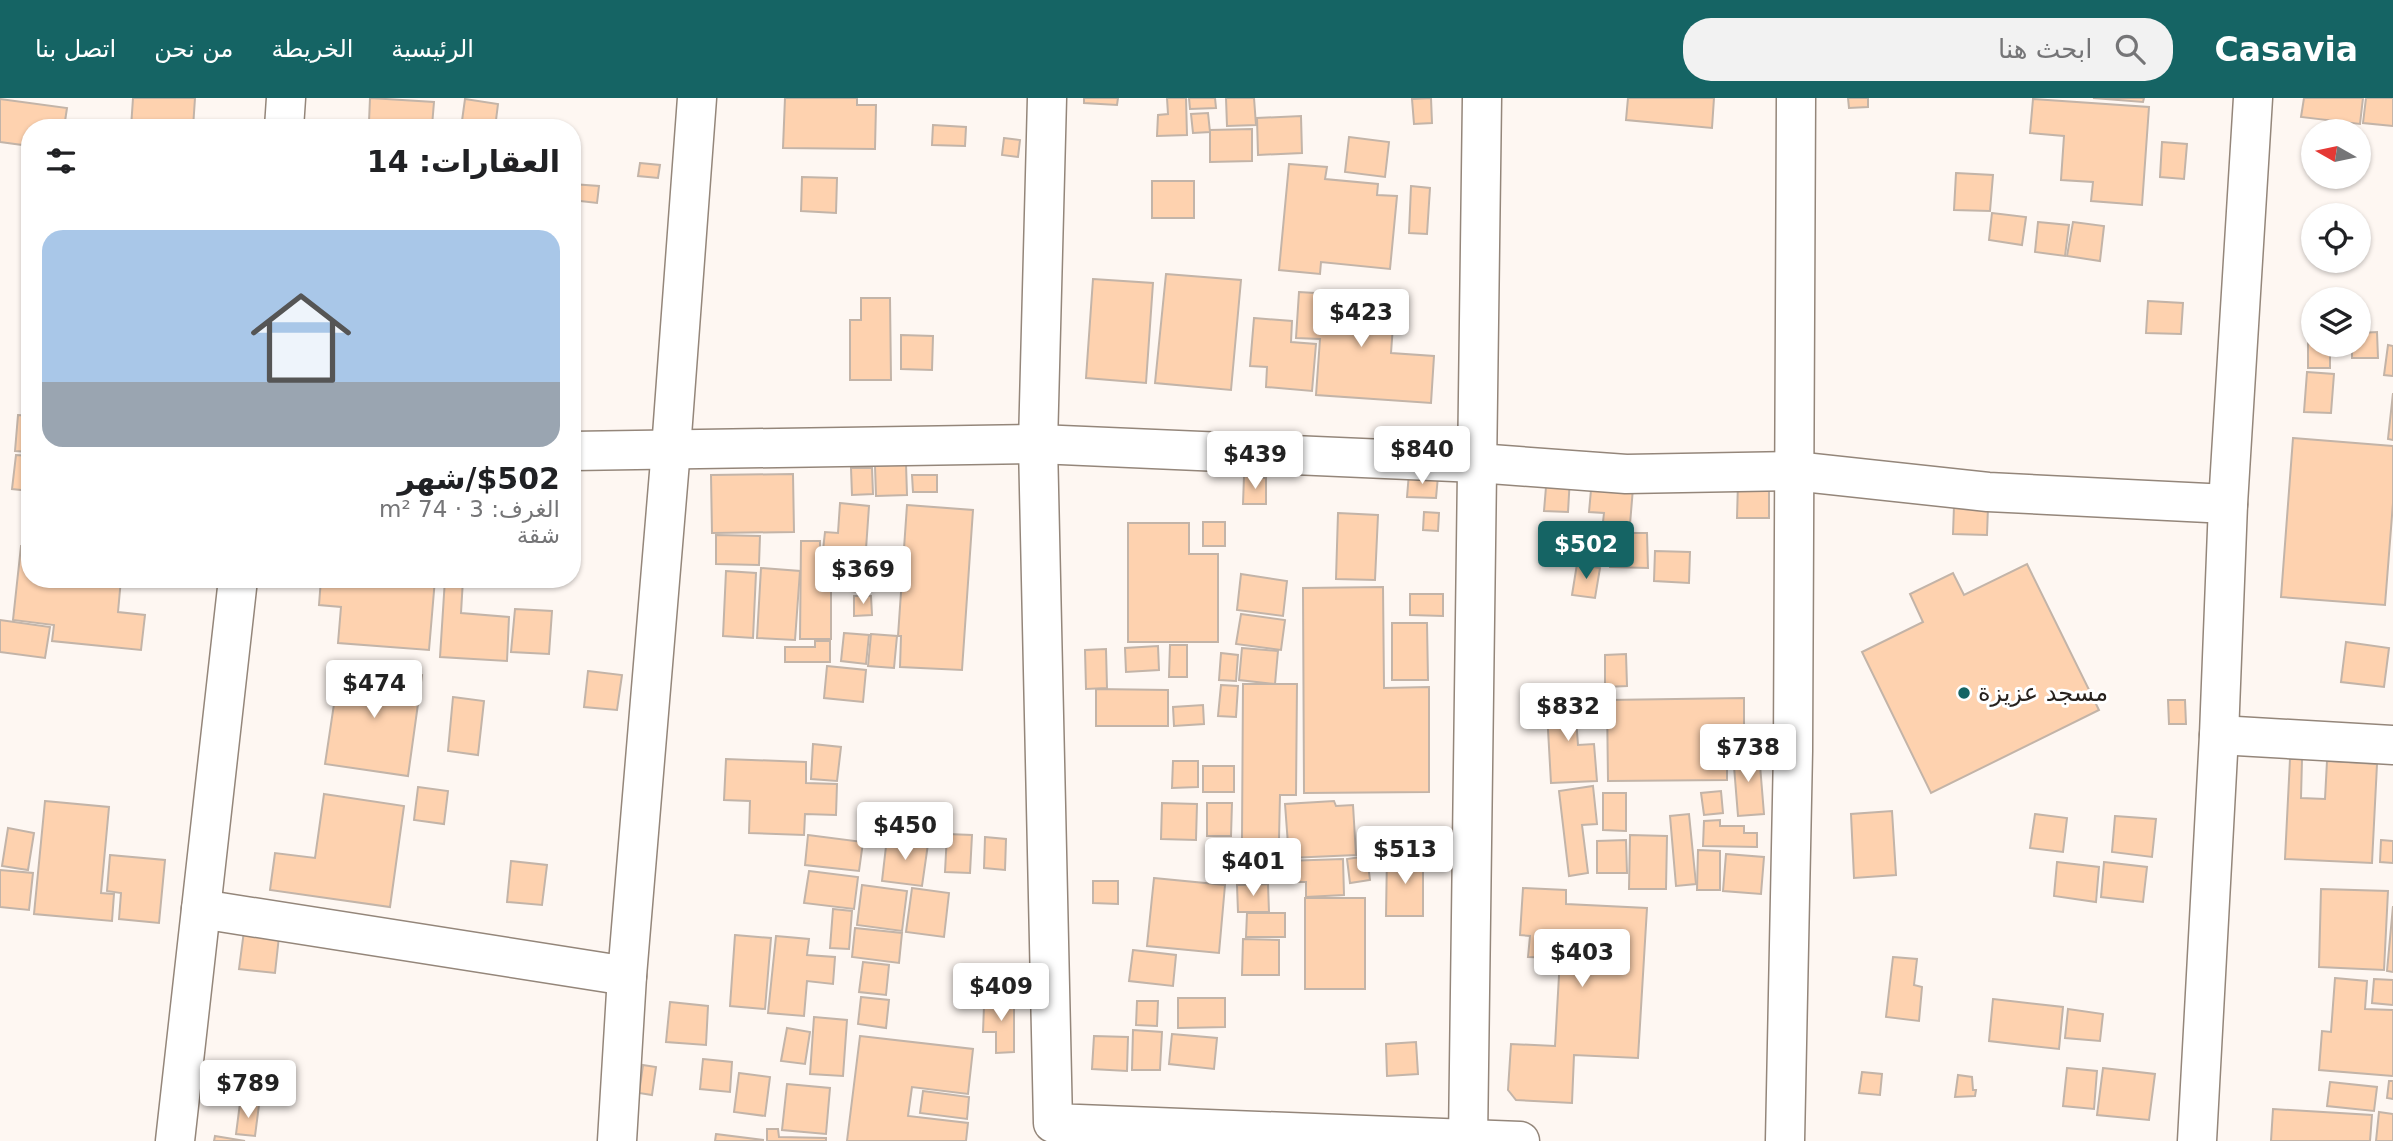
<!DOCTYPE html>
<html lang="ar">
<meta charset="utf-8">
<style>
body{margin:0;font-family:"DejaVu Sans","Noto Sans Arabic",sans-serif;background:#f2f2f2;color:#202124;direction:rtl;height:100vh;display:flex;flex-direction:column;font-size:26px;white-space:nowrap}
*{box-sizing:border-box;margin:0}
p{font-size:23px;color:#757577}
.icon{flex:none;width:38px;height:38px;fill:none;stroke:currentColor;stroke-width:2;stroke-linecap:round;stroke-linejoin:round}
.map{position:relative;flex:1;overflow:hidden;direction:ltr}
.drawer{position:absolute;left:21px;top:21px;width:560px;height:469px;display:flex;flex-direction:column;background:#fff;border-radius:28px;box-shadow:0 2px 5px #0004;direction:rtl}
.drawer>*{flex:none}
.needle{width:46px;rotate:279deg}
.tools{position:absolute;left:2301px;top:21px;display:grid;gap:14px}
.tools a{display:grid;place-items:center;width:70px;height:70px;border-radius:50%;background:#fff;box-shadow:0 2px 5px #0004;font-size:35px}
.price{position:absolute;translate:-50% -60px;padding:0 16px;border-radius:7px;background:#fff;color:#222;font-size:23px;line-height:46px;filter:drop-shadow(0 2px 4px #0008)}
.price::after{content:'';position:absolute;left:50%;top:42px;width:21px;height:16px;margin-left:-10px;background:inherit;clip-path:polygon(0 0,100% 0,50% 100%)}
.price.on{background:#156464;color:#fff}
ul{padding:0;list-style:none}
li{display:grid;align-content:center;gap:14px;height:371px;padding:0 21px}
li span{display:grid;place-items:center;height:217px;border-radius:21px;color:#555}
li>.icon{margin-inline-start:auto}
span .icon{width:126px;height:126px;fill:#fffc;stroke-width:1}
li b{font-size:30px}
h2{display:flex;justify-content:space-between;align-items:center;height:84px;padding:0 21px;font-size:30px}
header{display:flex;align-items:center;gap:42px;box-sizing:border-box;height:98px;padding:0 35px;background:#156464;color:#fff}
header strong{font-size:33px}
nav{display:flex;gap:38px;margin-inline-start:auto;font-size:24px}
.search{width:490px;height:63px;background:#f2f2f2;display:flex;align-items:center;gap:18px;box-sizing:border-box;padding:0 24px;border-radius:28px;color:#757577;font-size:26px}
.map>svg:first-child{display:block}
.building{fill:#fed2af;stroke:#c3b4a8;stroke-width:2}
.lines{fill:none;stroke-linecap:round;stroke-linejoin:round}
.minor-casing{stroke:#94867a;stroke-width:41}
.minor{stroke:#fff;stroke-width:38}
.poi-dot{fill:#156464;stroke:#fff;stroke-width:2.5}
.labels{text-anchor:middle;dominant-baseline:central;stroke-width:6;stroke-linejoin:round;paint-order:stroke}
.poi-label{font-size:24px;fill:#28221e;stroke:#fff;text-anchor:start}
</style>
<header>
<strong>Casavia</strong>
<div class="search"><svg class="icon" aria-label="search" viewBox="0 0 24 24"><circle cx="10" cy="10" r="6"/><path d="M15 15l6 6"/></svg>ابحث هنا</div>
<nav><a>الرئيسية</a><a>الخريطة</a><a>من نحن</a><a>اتصل بنا</a></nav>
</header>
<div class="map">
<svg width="2393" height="1043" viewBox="0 0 2393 1043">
<rect width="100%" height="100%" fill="#fef7f2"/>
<!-- building -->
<g class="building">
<path d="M133,0h62l-2,30h-62z"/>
<path d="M370,0l64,4 -2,24 -63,-4z"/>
<path d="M785,0h72v7h19l-1,44 -92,-1z"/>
<path d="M1084,0h34l-1,7 -33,-2z"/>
<path d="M1167,0h19l1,37 -30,1 1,-21 10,-1z"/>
<path d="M1189,0h26l1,10 -26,1z"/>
<path d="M1226,0h28l2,27 -29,1z"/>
<path d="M1431,0l1,25 -18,1 -2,-25z"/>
<path d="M1628,0h86l-2,30 -86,-8z"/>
<path d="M1848,0h20v9l-19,1z"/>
<path d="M2093,0h51l-1,4z"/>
<path d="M2304,0h59l-3,26 -59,-7z"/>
<path d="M2366,0h27v28l-30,-3z"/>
<path d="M0,1l67,9 -3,20h-34v18l-30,-4z"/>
<path d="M465,1l33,5 -3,24h-34z"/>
<path d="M2033,1l116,8 -7,98 -51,-4 2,-19 -32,-2 3,-44 -34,-3z"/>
<path d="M1208,15l2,19 -17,1 -2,-19z"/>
<path d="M1301,18l1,37 -44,2 -1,-37z"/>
<path d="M933,27l33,2 -1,19 -33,-1z"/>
<path d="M1252,31v32l-42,1v-32z"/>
<path d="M1349,39l40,5 -4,35 -40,-5z"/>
<path d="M1004,40l16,2 -2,17 -16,-2z"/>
<path d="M2162,44l25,2 -3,35 -24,-2z"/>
<path d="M640,65l20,2 -2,13 -20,-2z"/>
<path d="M1289,66l38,3 -2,12 53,5 -1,11 20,1 -7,73 -69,-7 -1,12 -41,-4z"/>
<path d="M1956,75l37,2 -3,36 -36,-1z"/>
<path d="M802,79l35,1 -1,35 -35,-2z"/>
<rect x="1152" y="83" width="42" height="37"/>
<path d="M572,86l27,2 -2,17 -25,-3z"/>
<path d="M1411,88l19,2 -3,46 -18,-1z"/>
<path d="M1992,115l34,4 -4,28 -33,-5z"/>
<path d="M2038,124l31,3 -4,31 -30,-4z"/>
<path d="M2073,124l31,4 -4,35 -33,-5z"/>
<path d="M1166,176l75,6 -10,110 -76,-7z"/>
<path d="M1093,181l60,4 -7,100 -60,-5z"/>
<path d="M1299,194l96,6 -4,55 43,3 -3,47 -115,-8 4,-56 -24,-1z"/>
<path d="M861,200h29l1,82h-41v-60h11z"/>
<path d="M2148,203l35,2 -2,31 -35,-1z"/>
<path d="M1254,220l38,3 -1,21 25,2 -4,47 -46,-4 1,-20 -17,-1z"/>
<path d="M2377,234l1,26h-26v-13h7v-12z"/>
<path d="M901,237l32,1 -1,34 -31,-1z"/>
<path d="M2308,239h6v8h16v23h-22z"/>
<path d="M2388,247l5,1v30l-9,-1z"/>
<path d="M2307,274l27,2 -3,39 -27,-1z"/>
<path d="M2393,295v47l-5,-1z"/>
<path d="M18,317l12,1v36l-15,-1z"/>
<path d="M2293,340l100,8v57l-8,102 -104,-8z"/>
<path d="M16,357l14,1v35l-18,-2z"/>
<path d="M906,366l1,31 -31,1 -1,-30z"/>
<path d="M851,370h21l1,26 -21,1z"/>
<path d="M1409,375l29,3 -2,22 -29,-1z"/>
<path d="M793,376l1,58 -82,1 -1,-58z"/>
<path d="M912,377h25v17h-24z"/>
<path d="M1547,377l23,2 -2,35 -24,-1z"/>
<path d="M1244,378l22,2v26h-23z"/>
<path d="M1738,384h31v36h-32z"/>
<path d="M1633,390l-3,36 -27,-2 1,-9 -15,-1 2,-22z"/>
<path d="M840,405l29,3 -6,86 -27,-2 3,-40h-16l2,-18 13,1z"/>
<path d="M907,407l66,5 -11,160 -62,-3 1,-31h-3z"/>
<path d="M1954,408l34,1 -1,28 -34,-1z"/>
<path d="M1424,414l15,1 -1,18 -15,-1z"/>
<path d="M1338,415l40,2 -3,65 -39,-1z"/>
<rect x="1203" y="424" width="22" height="24"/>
<path d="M1128,425h61v31h29v88h-90z"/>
<path d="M1609,435h38l1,35 -38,-1z"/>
<path d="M716,437l44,1 -1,29 -43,-1z"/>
<path d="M801,443h19v28h11v70h-31z"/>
<path d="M21,448l9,1v32h91l-3,33 27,3 -4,35 -89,-9 2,-16 -41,-5z"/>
<path d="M1655,453l35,1 -1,31 -35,-2z"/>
<path d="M1577,466l23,4 -5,30 -23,-3z"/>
<path d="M2027,466l72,146 -168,83 -69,-141 61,-30 -13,-28 43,-21 11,22z"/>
<path d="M761,470l39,3 -5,69 -38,-2z"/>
<path d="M726,473l30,2 -3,65 -30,-2z"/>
<path d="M1241,476l46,7 -4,35 -46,-6z"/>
<path d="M321,481h114l-6,71 -91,-7 3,-36 -22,-2z"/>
<path d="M445,481h18l-2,34 48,4 -2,44 -67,-4z"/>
<path d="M1383,489l1,101 45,-1v105l-125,1 -1,-205z"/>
<path d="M1410,496h33v22l-33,-1z"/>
<path d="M854,498h17l1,19 -18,1z"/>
<path d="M515,511l37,2 -3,43 -38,-2z"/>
<path d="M1241,516l44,6 -4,30 -45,-6z"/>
<path d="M0,522l50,7 -5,31 -45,-6z"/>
<path d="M1392,525h35l1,57h-36z"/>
<path d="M844,535l25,2 -3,29 -25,-3z"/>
<path d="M871,536l26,2 -3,32 -26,-2z"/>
<path d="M815,543h15v21h-45v-15h30z"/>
<path d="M2346,544l43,6 -5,39 -43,-5z"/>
<path d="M1170,547h17v32h-18z"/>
<path d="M1158,548l1,24 -33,2 -1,-24z"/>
<path d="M1242,550l36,3 -3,33 -36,-4z"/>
<path d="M1106,551l1,39 -21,1 -1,-39z"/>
<path d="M1221,555l17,2 -2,26 -17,-1z"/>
<path d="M1626,556l1,32 -22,1v-32z"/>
<path d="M340,566l82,11 -14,101 -83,-12z"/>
<path d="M827,568l39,4 -3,32 -39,-4z"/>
<path d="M588,573l34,4 -5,35 -33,-3z"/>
<path d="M1243,586h54l-1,111h-16l-1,45 -37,-1z"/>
<path d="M1221,587l17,1 -2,31 -18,-1z"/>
<path d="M1096,591l72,1v36h-72z"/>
<path d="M1574,594l4,53 16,-1 3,37 -46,2 -5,-89z"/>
<path d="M453,599l31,4 -6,54 -30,-4z"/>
<path d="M1744,600v38h-17v44l-119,1 -1,-81z"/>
<path d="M2168,602h17l1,24h-17z"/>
<path d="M1203,607l1,19 -30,2 -1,-19z"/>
<path d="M813,646l28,3 -4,34 -26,-2z"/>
<path d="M1759,655l5,61 -26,2 -5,-62z"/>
<path d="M726,661l80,3v21l31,1 -1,31 -31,-1 -1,21 -55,-2 1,-32 -26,-1z"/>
<path d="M2290,661h12l-1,39 24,1 2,-38 50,3 -5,99 -87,-4z"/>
<path d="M1173,663h25v26l-26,1z"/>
<rect x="1203" y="668" width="31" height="26"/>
<path d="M1593,688l4,38 -15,1 6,48 -19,3 -10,-85z"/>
<path d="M418,689l30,4 -4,33 -30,-4z"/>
<path d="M1721,693l2,22 -19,2 -3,-22z"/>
<path d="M1603,695h23v38l-23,-1z"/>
<path d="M324,696l80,12 -14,101 -120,-17 5,-37 40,5z"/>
<path d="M45,703l64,6 -8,86 13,1 -2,27 -78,-7z"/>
<path d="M1334,703l2,5 17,-1 3,50 -67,3 -4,-54z"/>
<path d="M1162,705l35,1 -1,36 -35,-1z"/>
<path d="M1207,705h25l-1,33h-24z"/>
<path d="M1892,713l4,64 -42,3 -3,-64z"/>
<path d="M1689,716l7,70 -20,2 -6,-70z"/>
<path d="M2035,716l32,4 -4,34 -33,-4z"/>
<path d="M2115,718l41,3 -4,38 -40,-5z"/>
<path d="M1720,722v6h24v7h13v14l-54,-1 1,-25z"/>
<path d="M8,730l26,5 -6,37 -26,-4z"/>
<path d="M947,736l25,1 -2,38 -25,-1z"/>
<path d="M808,737l55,7 -4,29 -54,-6z"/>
<path d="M1630,737l37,1 -1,53h-37z"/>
<path d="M985,739l21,2 -1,31 -21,-2z"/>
<path d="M887,740l41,6 -6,42 -40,-5z"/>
<path d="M1626,742l1,33h-30v-32z"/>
<path d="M2381,742l12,1v22l-13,-1z"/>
<path d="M1237,748l37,1v33h-37z"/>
<path d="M1698,752l22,1v39h-23z"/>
<path d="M1726,756l38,3 -3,37 -38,-3z"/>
<path d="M110,757l55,5 -6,63 -40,-4 2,-26 -14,-2z"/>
<path d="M1387,757h36v61h-37z"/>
<path d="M1367,758l3,24 -20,3 -3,-24z"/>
<path d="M1343,761l1,36 -38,2v-15h-22v-21z"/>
<path d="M511,763l36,4 -5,40 -35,-3z"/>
<path d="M2057,764l42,5 -3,35 -42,-6z"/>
<path d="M2104,764l43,5 -4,35 -42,-5z"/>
<path d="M0,772l33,3 -4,37 -29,-3z"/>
<path d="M809,773l49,6 -4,32 -50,-6z"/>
<path d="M1154,780l71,7 -6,68 -72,-7z"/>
<path d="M1093,783h25v23l-25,-1z"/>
<path d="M1268,786l1,28h-31l-1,-27z"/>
<path d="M862,787l45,6 -5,40 -45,-6z"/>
<path d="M912,790l37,5 -5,44 -38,-5z"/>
<path d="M1523,790l43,2v14l81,4 -9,150 -64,-3 -2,48 -56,-3 -8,-10 3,-46 44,2 5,-88 -32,-1 2,-21 -10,-1z"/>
<path d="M2321,791l67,2 -4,79 -65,-3z"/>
<rect x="1305" y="800" width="60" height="91"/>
<path d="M2393,808v66l-6,-1z"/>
<path d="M833,811l19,2 -3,38 -19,-1z"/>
<path d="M1247,815h38v24h-39z"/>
<path d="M245,825l35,4 -5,46 -36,-4z"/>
<path d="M855,830l47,5 -3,30 -47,-6z"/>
<path d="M735,837l36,3 -6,71 -35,-3z"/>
<path d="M776,838l33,3 -2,16 28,2 -2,27 -26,-3 -3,35 -36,-3z"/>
<path d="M1243,841l36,1v35h-37z"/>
<path d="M1133,852l43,5 -3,31 -44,-5z"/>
<path d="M1893,859l24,2 -3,26 8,2 -3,34 -33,-4z"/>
<path d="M863,864l26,3 -3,30 -27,-3z"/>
<path d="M2335,880l32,3 -2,28 28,1v66l-74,-6 3,-39 9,1z"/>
<path d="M2374,881l19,1v25l-21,-2z"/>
<path d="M1014,898v56l-18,1v-21h-13l1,-26h11l1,-9z"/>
<path d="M861,899l28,3 -3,28 -28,-4z"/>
<path d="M1178,900h47v29l-47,1z"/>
<path d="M1993,901l70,8 -4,42 -70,-8z"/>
<path d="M1137,903h21l-1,25 -21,-1z"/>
<path d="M670,904l38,4 -2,39 -40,-3z"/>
<path d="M2068,911l35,5 -3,27 -35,-3z"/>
<path d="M814,919l33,3 -4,56 -33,-2z"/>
<path d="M787,930l23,4 -5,32 -24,-3z"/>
<path d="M1133,932l29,2 -2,38h-28z"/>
<path d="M1172,936l45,4 -3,31 -45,-5z"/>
<path d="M860,938l113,13 -5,45 -56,-7 -4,29 60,7 -2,18h-119z"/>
<path d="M1094,938l34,1 -1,34 -35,-2z"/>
<path d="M1416,944l2,32 -31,2 -1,-32z"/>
<path d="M703,961l29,3 -2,30 -30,-3z"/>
<path d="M643,967l13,2 -4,28 -13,-2z"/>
<path d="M2067,970l30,3 -3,38 -31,-3z"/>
<path d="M2103,970l52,6 -6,46 -52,-5z"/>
<path d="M1862,974l20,2 -2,21 -21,-2z"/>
<path d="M739,975l31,4 -5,39 -31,-4z"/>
<path d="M1958,977l14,2 1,13h3l-1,6 -20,1z"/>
<path d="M2389,983h4v18l-6,-1z"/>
<path d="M2330,984l47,5 -3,24 -47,-5z"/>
<path d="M787,986l43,4 -4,46 -44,-4z"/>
<path d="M923,993l46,6 -2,22 -47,-6z"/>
<path d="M240,1005l19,2 -4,31 -19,-2z"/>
<path d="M2273,1011l99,6 -2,26h-99z"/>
<path d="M2379,1014l14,2v27h-17z"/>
<path d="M767,1031h11l1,8 47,1v3h-59z"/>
<path d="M716,1036l47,6v1h-48z"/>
<path d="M215,1038l30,5h-31z"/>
</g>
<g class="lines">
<!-- minor casing -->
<g class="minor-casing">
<g id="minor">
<path d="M1047,0l-9,346 15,679 467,18"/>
<path d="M284,30l2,-30"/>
<path d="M572,353l466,-7 439,19 149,11 168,-3 194,21 240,12"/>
<path d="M2219,637l174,10"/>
<path d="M201,811l426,67"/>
<path d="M175,1043l63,-562"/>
<path d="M617,1043l10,-165 44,-527 26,-351"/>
<path d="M1468,1043l14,-1043"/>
<path d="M1785,1043l8,-390 3,-653"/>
<path d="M2197,1043l22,-406 9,-231 25,-406"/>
</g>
</g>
<!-- minor -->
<use href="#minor" class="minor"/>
</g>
<!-- markers -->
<circle class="poi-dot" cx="1964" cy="595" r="7"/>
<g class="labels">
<!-- poi labels -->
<g class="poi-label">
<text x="1978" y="595">مسجد عزيزة</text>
</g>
</g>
</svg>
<div class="tools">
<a><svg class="needle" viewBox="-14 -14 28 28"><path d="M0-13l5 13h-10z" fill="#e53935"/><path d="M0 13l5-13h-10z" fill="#757577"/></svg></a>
<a><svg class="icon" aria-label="locate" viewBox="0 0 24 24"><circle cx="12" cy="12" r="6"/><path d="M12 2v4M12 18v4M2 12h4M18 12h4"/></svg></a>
<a><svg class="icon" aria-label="layers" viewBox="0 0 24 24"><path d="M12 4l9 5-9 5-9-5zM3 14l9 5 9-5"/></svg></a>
</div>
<b class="price" style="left:1361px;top:251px">$423</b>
<b class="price" style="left:1422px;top:388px">$840</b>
<b class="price" style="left:1255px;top:393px">$439</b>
<b class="price on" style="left:1586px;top:483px">$502</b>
<b class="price" style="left:863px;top:508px">$369</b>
<b class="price" style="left:374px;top:622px">$474</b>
<b class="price" style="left:1568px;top:645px">$832</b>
<b class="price" style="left:1748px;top:686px">$738</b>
<b class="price" style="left:905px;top:764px">$450</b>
<b class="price" style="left:1405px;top:788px">$513</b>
<b class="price" style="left:1253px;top:800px">$401</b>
<b class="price" style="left:1582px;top:891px">$403</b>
<b class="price" style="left:1001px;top:925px">$409</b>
<b class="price" style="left:248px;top:1022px">$789</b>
<section class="drawer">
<h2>العقارات: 14<svg class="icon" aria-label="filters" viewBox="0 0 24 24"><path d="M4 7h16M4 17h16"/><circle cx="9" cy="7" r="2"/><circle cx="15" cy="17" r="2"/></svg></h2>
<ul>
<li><span style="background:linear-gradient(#a9c7e8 70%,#9aa5b1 0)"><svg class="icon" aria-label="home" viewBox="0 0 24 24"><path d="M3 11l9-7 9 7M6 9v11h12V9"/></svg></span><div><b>$502/شهر</b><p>الغرف: 3 · 74 m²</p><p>شقة</p></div></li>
</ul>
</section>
</div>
